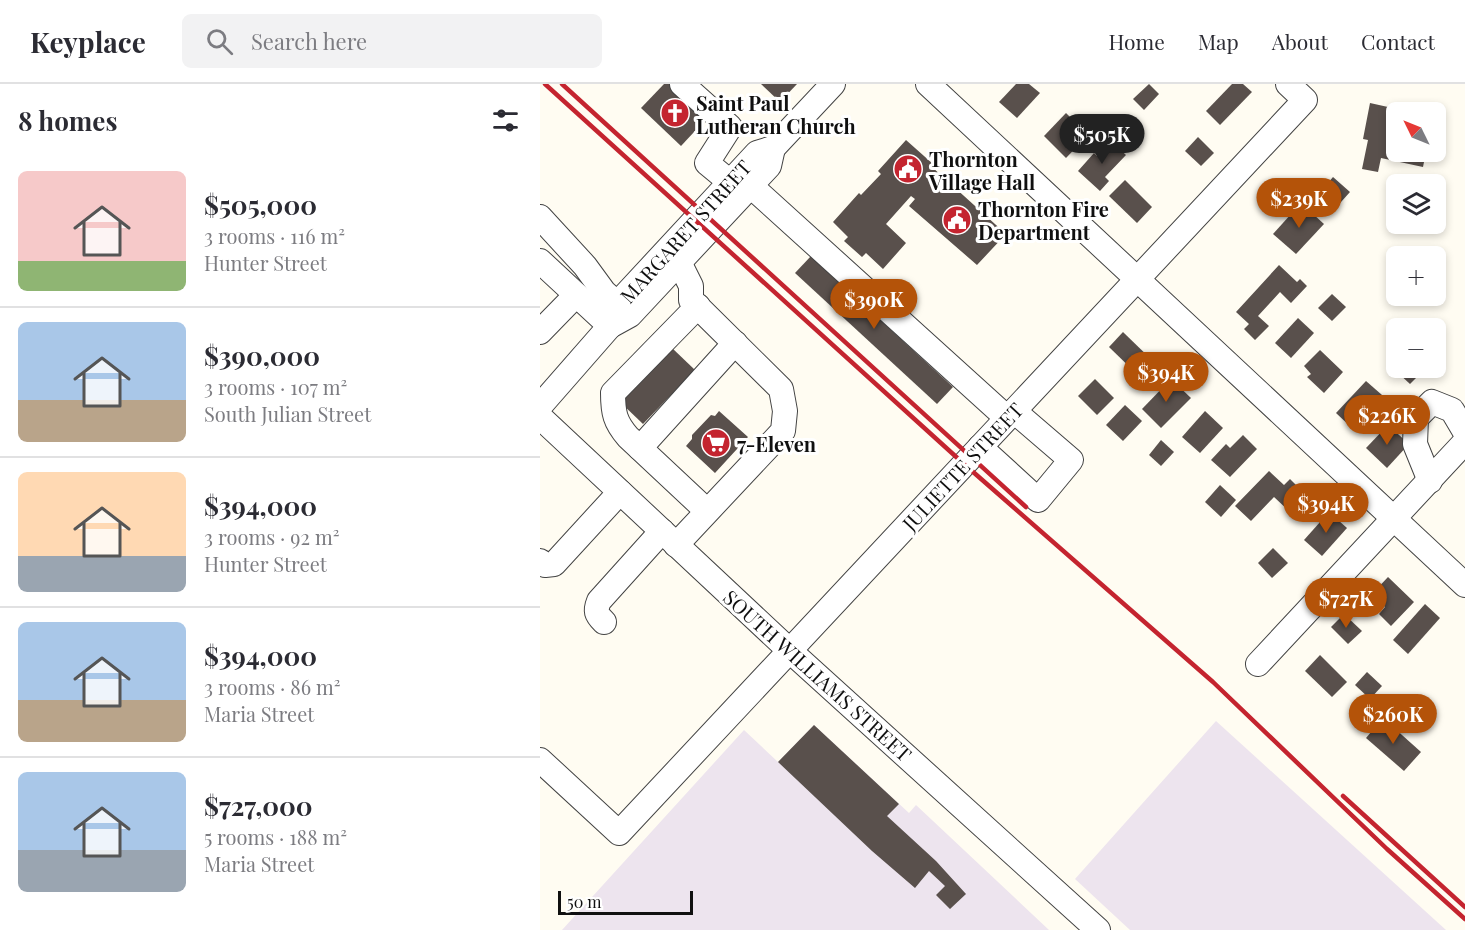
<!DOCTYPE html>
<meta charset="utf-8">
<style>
body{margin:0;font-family:"Playfair Display",serif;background:#f2f2f3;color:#2b2b33;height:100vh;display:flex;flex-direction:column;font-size:22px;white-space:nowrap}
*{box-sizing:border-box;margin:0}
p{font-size:20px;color:#7c7c81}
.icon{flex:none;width:33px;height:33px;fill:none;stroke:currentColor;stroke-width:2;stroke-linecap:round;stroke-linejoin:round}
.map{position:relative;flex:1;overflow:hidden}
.drawer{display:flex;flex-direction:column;background:#fff;width:540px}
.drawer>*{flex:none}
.needle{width:39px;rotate:313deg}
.buttons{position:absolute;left:846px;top:18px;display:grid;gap:12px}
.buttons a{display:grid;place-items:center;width:60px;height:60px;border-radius:9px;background:#fff;box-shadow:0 3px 9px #0003;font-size:30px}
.scale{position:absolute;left:18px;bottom:15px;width:135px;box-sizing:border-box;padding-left:6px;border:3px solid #101010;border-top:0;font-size:16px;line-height:21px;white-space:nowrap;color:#101010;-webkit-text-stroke:4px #fff;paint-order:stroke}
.price{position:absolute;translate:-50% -51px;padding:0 14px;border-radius:21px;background:#b45309;color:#fff;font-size:20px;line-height:39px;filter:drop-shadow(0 2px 3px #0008)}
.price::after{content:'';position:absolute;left:50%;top:36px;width:18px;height:14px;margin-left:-9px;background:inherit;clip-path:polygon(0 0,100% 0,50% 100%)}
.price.current{background:#222;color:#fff}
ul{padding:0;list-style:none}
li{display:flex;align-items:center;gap:18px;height:150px;padding:0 18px}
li+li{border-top:2px solid #e1e1e2}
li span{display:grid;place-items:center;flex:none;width:168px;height:120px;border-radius:9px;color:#555}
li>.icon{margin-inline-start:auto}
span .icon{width:72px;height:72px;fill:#fffc;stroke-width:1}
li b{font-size:26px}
h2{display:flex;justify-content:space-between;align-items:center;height:72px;padding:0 18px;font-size:26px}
header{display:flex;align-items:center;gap:36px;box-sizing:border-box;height:84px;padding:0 30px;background:#fff;border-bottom:2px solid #e1e1e2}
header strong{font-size:28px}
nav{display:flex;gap:33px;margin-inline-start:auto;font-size:21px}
.search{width:420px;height:54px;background:#f2f2f3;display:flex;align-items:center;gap:15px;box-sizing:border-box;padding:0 21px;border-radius:9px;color:#7c7c81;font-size:22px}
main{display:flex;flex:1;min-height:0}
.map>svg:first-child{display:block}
.industrial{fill:#ede4ee}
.building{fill:#59504c}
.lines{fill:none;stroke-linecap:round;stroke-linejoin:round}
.minor-casing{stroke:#434343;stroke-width:26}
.minor{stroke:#fff;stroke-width:24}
.rail{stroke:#c4242f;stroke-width:4.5}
.labels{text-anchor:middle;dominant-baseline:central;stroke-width:6;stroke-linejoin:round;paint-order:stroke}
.poi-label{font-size:20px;font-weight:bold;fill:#101010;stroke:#fff;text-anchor:start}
.street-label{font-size:20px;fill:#101010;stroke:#fff}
</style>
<header>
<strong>Keyplace</strong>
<div class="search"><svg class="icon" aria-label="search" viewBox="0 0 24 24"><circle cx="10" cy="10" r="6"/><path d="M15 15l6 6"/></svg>Search here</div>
<nav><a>Home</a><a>Map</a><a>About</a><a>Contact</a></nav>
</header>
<main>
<section class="drawer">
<h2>8 homes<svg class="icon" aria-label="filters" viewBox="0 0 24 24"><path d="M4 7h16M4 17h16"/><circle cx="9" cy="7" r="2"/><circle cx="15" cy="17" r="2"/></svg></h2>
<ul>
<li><span style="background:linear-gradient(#f6c9c9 75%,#8fb573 0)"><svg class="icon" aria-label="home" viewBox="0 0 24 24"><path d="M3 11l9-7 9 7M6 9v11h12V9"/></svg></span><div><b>$505,000</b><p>3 rooms · 116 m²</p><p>Hunter Street</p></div></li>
<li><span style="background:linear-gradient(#a9c7e8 65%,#b9a48a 0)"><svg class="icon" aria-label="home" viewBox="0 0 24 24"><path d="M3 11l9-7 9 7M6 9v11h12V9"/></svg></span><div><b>$390,000</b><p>3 rooms · 107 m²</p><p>South Julian Street</p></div></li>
<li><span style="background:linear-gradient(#ffd9b3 70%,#9aa5b1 0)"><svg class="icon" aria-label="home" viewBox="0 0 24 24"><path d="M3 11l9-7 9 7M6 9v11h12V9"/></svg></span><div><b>$394,000</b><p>3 rooms · 92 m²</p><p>Hunter Street</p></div></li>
<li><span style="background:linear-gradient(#a9c7e8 65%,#b9a48a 0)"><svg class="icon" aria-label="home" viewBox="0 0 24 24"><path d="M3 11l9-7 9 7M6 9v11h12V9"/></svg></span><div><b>$394,000</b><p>3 rooms · 86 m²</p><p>Maria Street</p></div></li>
<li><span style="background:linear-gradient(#a9c7e8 65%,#9aa5b1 0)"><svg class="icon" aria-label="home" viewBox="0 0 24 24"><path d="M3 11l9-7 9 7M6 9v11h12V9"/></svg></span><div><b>$727,000</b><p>5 rooms · 188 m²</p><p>Maria Street</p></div></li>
</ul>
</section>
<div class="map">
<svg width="925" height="846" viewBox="0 0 925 846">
<rect width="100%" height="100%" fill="#fffcf2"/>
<!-- industrial -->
<g class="industrial">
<path d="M676,637l230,209h-316l-55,-51z"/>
<path d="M274,641l95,88 7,-8 133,125h-487l182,-200 34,32z"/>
</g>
<!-- building -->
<g class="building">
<path d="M124,0h9l35,33 -27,29 -40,-38z"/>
<path d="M221,0h36l-17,18z"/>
<path d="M476,0h13l11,9 -23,25 -18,-16z"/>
<path d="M609,0l10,10 -15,16 -11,-11z"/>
<path d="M692,0h11l9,8 -32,33 -14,-14z"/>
<path d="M830,19l27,6 -6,28 5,1v14h30l-3,15 -42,-9 -3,14 -16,-3 6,-29 -5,-1z"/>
<path d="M526,29l22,22 -22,23 -22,-22z"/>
<path d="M658,53l16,16 -13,13 -16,-15z"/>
<path d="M366,56l27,24 -1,3 74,67 -29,31 -68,-59 6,-7 -4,-3 -25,28 20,19 -23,26 -17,-16 -4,4 -18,-16 4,-4 -15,-15 26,-29 2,2 20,-21 -3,-3z"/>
<path d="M571,57l15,14 -21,22 4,4 -9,10 -22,-20 16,-18 3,3z"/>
<path d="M793,93l17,15 -18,20 -21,-18 7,-8 4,4z"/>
<path d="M585,96l27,27 -15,16 -28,-27z"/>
<path d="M761,119l23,21 -28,30 -23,-20z"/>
<path d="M271,172l142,131 -16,17 -142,-131z"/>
<path d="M739,181l18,17 3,-3 7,7 -16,17 -11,-11 -22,24 11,10 -14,14 -11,-11 5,-5 -13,-12z"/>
<path d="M792,210l14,13 -14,14 -14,-13z"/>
<path d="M758,234l16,15 -23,25 -16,-15z"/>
<path d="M583,248l34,33 -14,15 -34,-33z"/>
<path d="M131,263l24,23 -52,54 -24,-23z"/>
<path d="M780,266l23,22 -19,21 -17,-16 4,-3 -7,-8z"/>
<path d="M860,284h26l-16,16 -13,-12z"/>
<path d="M555,295l19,19 -17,17 -19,-19z"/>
<path d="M631,295l20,19 -30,30 -19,-19z"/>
<path d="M826,297l16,14 -30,33 -16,-15z"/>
<path d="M585,321l17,16 -19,20 -17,-16z"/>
<path d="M179,327l29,26 -33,36 -29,-27 6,-7v-4l19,-20 4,1z"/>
<path d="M665,327l18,17 -23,25 -18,-16z"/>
<path d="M848,341l21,19 -22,24 -21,-20z"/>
<path d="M703,351l14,14 -27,28 -19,-17 15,-16 4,4z"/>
<path d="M621,356l13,12 -13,14 -12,-11z"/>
<path d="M729,387l15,14 6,-6 16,16 -16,17 -16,-15 -23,24 -16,-15z"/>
<path d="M680,401l16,15 -15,17 -16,-15z"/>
<path d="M789,428l18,16 -25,28 -18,-16z"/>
<path d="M733,464l15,15 -16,15 -14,-15z"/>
<path d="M848,493l26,25 -23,24 -12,-12 6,-7 -13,-13z"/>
<path d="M885,520l15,14 -32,36 -15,-14z"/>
<path d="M804,530l18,17 -14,13 -17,-17z"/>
<path d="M780,571l27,27 -15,15 -27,-26z"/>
<path d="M827,588l15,14 -12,13 -15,-14z"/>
<path d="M843,634l38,34 -17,19 -38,-33z"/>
<path d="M274,641l85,79 -12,12 49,45 30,33 -16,15 -14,-14 9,-9 -16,-15 -14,17 -43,-37 -94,-89z"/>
</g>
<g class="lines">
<!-- minor casing -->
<g class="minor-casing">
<g id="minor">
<path d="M142,0l48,43 -23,36 23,19"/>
<path d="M388,0l537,501"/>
<path d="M211,102l256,232"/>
<path d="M0,133l45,49 19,26 25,22"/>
<path d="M0,177l70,65"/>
<path d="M158,222l-85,87c0,20 2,29 15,44l79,74"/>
<path d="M70,242l7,-22 140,-151 16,-5 60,-64"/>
<path d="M0,248l36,-37"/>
<path d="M0,322l70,-80 20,-11 139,-149 4,-18"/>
<path d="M0,333l249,233 309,280"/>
<path d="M440,363l58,53 33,-40 -57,-49"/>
<path d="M100,364l95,-105"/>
<path d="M890,397l-15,-37 1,-26 16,-16 20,8 13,22"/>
<path d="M136,461l107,-114 2,-20 -4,-22 -90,-89v-14l-12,-24"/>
<path d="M0,477l5,4 9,-1 66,-72"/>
<path d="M64,538c-8,-8 -9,-11 -5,-21l63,-70"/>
<path d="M718,580l207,-222"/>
<path d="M0,676l79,73 686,-733 -17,-16"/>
</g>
</g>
<!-- minor -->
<use href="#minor" class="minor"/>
<!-- rail -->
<g class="rail">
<path d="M5,0l419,380 249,218 174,167 78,70"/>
<path d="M22,0l464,423"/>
<path d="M803,712l122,111"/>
</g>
</g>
<!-- icons -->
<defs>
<g id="church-disc" transform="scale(1.5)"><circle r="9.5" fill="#c4242f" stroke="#fff"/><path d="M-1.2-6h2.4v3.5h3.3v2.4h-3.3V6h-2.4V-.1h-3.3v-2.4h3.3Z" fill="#fff"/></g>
<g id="civic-disc" transform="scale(1.5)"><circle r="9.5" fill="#c4242f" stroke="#fff"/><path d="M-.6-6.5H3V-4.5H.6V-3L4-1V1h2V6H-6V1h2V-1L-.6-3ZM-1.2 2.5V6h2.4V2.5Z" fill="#fff"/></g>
<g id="supermarket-disc" transform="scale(1.5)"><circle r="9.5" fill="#c4242f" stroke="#fff"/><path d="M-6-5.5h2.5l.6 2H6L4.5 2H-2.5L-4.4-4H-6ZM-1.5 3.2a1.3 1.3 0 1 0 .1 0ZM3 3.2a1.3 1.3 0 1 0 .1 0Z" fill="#fff"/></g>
</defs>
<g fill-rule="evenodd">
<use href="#church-disc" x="135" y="29"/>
<use href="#civic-disc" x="368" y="85"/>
<use href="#civic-disc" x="417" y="136"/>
<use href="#supermarket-disc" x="176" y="359"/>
</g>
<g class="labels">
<!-- poi labels -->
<g class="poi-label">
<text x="156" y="18">Saint Paul<tspan x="156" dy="23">Lutheran Church</tspan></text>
<text x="389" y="74">Thornton<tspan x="389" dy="23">Village Hall</tspan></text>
<text x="438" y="124">Thornton Fire<tspan x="438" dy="23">Department</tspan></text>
<text x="197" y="359">7-Eleven</text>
</g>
<!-- street labels -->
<g class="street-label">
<text transform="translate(145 147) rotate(-48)">MARGARET STREET</text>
<text transform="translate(422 382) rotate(-47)">JULIETTE STREET</text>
<text transform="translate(278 591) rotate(42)">SOUTH WILLIAMS STREET</text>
</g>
</g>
</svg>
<div class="buttons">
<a><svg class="needle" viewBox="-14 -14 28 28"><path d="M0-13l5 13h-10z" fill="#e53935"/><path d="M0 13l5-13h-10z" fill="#7c7c81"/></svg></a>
<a><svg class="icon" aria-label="layers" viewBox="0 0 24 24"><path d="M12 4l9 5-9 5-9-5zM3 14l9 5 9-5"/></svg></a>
<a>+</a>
<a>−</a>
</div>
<div class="scale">50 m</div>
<b class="price current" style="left:562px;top:81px">$505K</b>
<b class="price" style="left:759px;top:145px">$239K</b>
<b class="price" style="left:334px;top:246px">$390K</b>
<b class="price" style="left:626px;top:319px">$394K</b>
<b class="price" style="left:847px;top:362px">$226K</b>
<b class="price" style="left:786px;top:450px">$394K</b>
<b class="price" style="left:806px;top:545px">$727K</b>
<b class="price" style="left:853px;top:661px">$260K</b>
</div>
</main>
